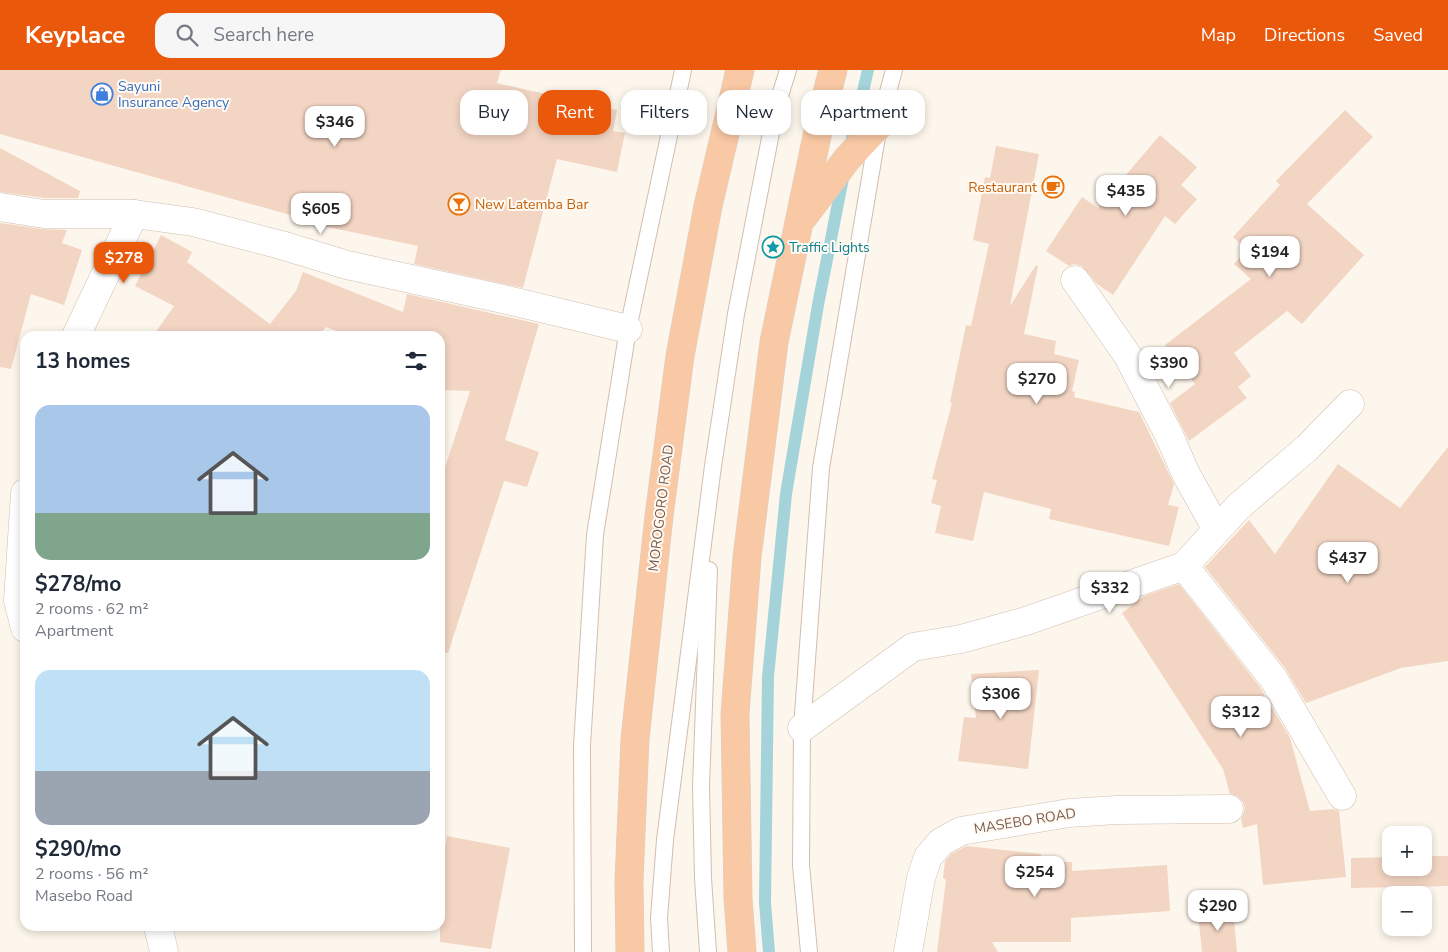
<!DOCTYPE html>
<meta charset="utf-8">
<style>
body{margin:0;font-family:"Nunito Sans",sans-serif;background:#f6f6f7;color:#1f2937;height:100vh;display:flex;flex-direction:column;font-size:19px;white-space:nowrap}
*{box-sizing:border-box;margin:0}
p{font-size:16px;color:#747a83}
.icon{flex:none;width:28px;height:28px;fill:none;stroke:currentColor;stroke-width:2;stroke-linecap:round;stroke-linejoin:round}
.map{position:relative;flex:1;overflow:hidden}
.sheet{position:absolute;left:20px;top:261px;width:425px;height:600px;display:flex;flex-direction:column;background:#fff;border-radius:15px;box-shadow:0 2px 8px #0003}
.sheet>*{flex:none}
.hud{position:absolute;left:460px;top:20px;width:475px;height:45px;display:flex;gap:10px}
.fabs{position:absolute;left:1382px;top:756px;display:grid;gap:10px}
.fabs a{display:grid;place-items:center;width:50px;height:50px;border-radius:10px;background:#fff;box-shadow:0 2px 8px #0003;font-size:25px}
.price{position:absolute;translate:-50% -42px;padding:0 11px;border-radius:10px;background:#fff;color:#222;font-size:16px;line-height:32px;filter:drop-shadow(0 1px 2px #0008)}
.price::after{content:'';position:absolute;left:50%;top:30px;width:15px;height:11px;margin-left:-8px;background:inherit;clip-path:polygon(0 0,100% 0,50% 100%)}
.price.selected{background:#ea580c;color:#fff}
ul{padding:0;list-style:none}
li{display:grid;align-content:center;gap:10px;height:265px;padding:0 15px}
li span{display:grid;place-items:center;height:155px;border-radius:15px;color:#555}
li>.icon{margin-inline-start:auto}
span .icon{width:90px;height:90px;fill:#fffc;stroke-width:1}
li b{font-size:21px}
h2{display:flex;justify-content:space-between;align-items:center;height:60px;padding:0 15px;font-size:21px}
.chip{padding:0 18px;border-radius:15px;background:#fff;box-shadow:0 2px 8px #0003;font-size:18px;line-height:45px}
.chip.selected{background:#ea580c;color:#fff}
header{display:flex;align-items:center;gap:30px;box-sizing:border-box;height:70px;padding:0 25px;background:#ea580c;color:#fff}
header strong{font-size:24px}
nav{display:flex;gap:28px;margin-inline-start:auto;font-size:18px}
.search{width:350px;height:45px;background:#f6f6f7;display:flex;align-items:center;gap:12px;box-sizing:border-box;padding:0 18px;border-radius:15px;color:#747a83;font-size:19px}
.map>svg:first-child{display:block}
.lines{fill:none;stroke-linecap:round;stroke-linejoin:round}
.stream{stroke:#a5d3da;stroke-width:12}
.building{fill:#f3d5c3}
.service-casing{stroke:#d1beb0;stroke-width:18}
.minor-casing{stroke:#d1beb0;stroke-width:29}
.trunk-casing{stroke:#dad1cd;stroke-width:29}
.service{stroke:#fff;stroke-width:16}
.minor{stroke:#fff;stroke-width:28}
.trunk{stroke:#f9c8a4;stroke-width:28}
.labels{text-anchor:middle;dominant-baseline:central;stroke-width:4;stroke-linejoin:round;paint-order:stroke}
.shop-label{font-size:14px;fill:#366cbe;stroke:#fffaf3;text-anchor:start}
.food-label{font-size:14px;fill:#c56008;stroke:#fffaf3;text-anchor:end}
.culture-label{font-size:14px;fill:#0d838f;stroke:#fffaf3;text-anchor:start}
.street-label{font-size:14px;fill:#7a5c4d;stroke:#fffaf3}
</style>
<header>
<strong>Keyplace</strong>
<div class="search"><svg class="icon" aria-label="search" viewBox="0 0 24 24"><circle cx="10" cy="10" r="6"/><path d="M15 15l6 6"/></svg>Search here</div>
<nav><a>Map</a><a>Directions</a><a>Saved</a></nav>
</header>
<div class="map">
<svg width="1448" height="882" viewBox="0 0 1448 882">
<rect width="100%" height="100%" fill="#fdf6ec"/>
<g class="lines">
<!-- stream -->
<g class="stream">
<path d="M850,77l18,-77"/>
<path d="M769,882l-4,-49 3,-226 18,-183 32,-189 26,-132"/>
</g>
</g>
<!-- building -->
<g class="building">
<path d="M0,0h501l-4,13 120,27 -4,21 12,2 -8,39 -60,-13 -34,129 -109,-24 4,-18 -100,-21 1,-2 -319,-89z"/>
<path d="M1345,40l28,27 -66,67 57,51 -62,69 -15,-13 -53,42 17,23 -13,11 9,11 -58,43 -19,-38 25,-19 -30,-39 86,-66 -17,-15 13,-14 -14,-13 47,-52 -4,-4z"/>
<path d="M1160,65l37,32 -16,18 16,14 -22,25 -10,-8 -52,79 -16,-11 -15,-18 -8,-2 -5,2 -23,-15 36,-54 16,11z"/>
<path d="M996,76l43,8 -29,152 26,-41 2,1 -14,68 32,7 -2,13 25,6 -7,31 3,1 -1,5 65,15 35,72 -6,21 11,2 -10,39 -120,-27 2,-10 -67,-17 -11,49 -38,-8 6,-27 -10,-3 6,-23 -5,-1 20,-76 -2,-1 16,-77 5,1 18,-82 -16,-4 12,-63 5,1z"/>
<path d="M0,78l80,43 -2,7h-33l-45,-6z"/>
<path d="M0,153l42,6 25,1 -5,13 20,7 -18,55 -33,-11 -20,75 -11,-2z"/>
<path d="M161,165l31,17 -5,10 83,62 26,-33 7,-19 100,40 4,-18 132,30 -34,116 34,12 -12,35 -23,-6 -56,172 -8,-1v-169l30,-92 -29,-1 1,-54h-92l-24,-9 -8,9h-165l21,-30 -39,-20z"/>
<path d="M1448,377v214l-47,7 -95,35 -21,-35 -80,-101 44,-47 26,34 63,-90 62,44z"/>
<path d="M1179,514l81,103 30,51 20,73 23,-2 6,2 7,66 -83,8 -6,-61 -14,4 -2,-9 4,-10 -2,-7 -6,-6 -7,-2 -7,-25 -101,-156 22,-17z"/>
<path d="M1039,600l-11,99 -70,-8 6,-44 12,1 -5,-44z"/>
<path d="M447,766l63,12 -19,101 -51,-7v-67z"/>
<path d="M966,776l75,8 -1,8h32v9l95,-6 3,46 -99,7v24h-79l6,10h-61l9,-72 -3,-2 2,-17 6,-7z"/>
<path d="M1424,786h24v30l-97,2v-30l40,-1v11h33z"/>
<path d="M1233,840l4,42h-35l-4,-39z"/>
</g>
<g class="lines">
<!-- service casing -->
<g class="service-casing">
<g id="service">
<path d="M583,882l-1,-206 13,-211 33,-206 55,-259"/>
<path d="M661,882l-2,-34 6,-78 48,-374 23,-152 39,-202 13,-42"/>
<path d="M708,882l-5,-74 -2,-92 8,-216"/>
<path d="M809,882l-8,-87 1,-137 19,-260 58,-343 15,-55"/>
</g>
</g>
<!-- minor casing -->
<g class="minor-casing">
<g id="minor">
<path d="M0,137l44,7h90l59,8 88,23 66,20 156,34 125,30"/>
<path d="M1075,210l53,76 41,79 17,39 30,54"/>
<path d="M76,266l58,-122"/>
<path d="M25,423l-7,107 7,28"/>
<path d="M1184,496l89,112 69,118"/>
<path d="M802,658l111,-81 48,-8 65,-18 158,-55 54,-59 69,-59 43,-44"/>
<path d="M158,856l6,26"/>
<path d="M908,882l13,-74 7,-21 13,-15 20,-11 108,-18 48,-3 112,-1"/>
</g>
</g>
<!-- trunk casing -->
<g class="trunk-casing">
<g id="trunk">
<path d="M804,146l43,-57 32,-34"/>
<path d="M630,882l-1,-71 6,-142 24,-223 21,-160 28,-150 32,-136"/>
<path d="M742,882l-4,-54 -3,-184 12,-157 27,-215 48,-230 11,-42"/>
</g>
</g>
<!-- service -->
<use href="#service" class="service"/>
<!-- minor -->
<use href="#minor" class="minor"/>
<!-- trunk -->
<use href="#trunk" class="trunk"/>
</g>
<!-- icons -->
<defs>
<g id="shop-ring" transform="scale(1.125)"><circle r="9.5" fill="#fffaf3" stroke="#3f7fe0" stroke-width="1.5"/><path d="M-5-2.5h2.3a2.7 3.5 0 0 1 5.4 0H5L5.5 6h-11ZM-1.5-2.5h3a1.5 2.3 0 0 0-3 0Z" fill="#3f7fe0"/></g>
<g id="cafe-ring" transform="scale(1.125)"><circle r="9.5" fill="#fffaf3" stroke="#e8710a" stroke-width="1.5"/><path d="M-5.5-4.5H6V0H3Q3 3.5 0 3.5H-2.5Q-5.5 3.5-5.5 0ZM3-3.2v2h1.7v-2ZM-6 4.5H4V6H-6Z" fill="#e8710a"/></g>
<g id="bar-ring" transform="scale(1.125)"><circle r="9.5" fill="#fffaf3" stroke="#e8710a" stroke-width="1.5"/><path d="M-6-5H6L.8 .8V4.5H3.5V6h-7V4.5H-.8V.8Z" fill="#e8710a"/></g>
<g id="sight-ring" transform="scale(1.125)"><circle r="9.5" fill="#fffaf3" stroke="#0f9aa8" stroke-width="1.5"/><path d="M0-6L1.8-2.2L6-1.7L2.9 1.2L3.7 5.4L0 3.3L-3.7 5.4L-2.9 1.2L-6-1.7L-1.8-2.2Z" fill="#0f9aa8"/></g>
</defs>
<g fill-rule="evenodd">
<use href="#shop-ring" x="102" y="24"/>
<use href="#cafe-ring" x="1053" y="117"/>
<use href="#bar-ring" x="459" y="134"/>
<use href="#sight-ring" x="773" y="177"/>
</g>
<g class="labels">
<!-- shop labels -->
<g class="shop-label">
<text x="118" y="16">Sayuni<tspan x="118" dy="16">Insurance Agency</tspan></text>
</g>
<!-- food labels -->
<g class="food-label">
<text x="1037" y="117">Restaurant</text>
<text x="475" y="134" text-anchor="start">New Latemba Bar</text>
</g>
<!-- culture labels -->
<g class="culture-label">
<text x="789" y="177">Traffic Lights</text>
</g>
<!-- street labels -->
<g class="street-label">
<text transform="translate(661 438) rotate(-83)">MOROGORO ROAD</text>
<text transform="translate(1025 751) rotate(-9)">MASEBO ROAD</text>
</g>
</g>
</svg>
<div class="fabs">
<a>+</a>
<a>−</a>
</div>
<b class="price" style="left:335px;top:78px">$346</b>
<b class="price" style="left:1126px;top:147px">$435</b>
<b class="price" style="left:321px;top:165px">$605</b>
<b class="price" style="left:1270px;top:208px">$194</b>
<b class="price selected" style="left:124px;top:214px">$278</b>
<b class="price" style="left:1169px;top:319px">$390</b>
<b class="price" style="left:1037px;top:335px">$270</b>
<b class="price" style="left:1348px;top:514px">$437</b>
<b class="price" style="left:1110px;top:544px">$332</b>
<b class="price" style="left:1001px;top:650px">$306</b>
<b class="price" style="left:1241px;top:668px">$312</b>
<b class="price" style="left:1035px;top:828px">$254</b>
<b class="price" style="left:1218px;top:862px">$290</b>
<div class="hud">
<a class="chip">Buy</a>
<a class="chip selected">Rent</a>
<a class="chip">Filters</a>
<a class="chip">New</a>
<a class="chip">Apartment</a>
</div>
<section class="sheet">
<h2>13 homes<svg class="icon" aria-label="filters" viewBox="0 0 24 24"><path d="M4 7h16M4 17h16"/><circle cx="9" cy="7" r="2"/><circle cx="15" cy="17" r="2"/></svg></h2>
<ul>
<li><span style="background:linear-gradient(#a9c7e8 70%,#7fa58c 0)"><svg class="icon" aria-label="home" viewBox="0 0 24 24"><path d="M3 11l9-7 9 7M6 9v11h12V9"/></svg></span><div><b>$278/mo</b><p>2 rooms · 62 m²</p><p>Apartment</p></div></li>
<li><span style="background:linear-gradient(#bfe0f5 65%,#9aa5b1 0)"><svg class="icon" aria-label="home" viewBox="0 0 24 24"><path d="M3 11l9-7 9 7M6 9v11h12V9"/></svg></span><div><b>$290/mo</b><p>2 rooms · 56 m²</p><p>Masebo Road</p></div></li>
</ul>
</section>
</div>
